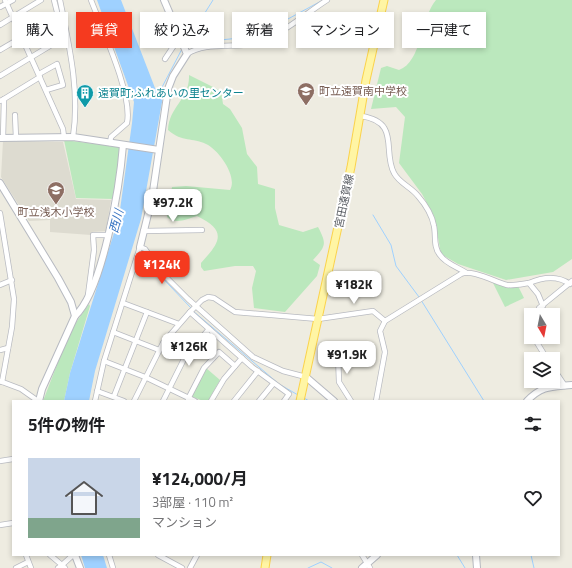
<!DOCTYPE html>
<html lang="ja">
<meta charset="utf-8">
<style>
body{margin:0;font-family:"Titillium Web","Noto Sans JP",sans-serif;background:#f2f2f2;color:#202124;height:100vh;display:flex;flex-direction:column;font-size:15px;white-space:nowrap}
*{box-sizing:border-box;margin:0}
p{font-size:13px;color:#757577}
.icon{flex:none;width:22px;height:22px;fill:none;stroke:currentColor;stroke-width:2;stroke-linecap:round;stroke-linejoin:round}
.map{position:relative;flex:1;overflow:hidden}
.drawer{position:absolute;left:12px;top:400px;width:548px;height:156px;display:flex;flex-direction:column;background:#fff;border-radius:0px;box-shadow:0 2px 6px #0003}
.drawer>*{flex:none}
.hud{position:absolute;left:12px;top:12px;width:548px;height:36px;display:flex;gap:8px}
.needle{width:26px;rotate:170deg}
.controls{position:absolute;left:524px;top:308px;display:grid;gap:8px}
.controls a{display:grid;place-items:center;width:36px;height:36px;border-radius:0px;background:#fff;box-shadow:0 2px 6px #0003;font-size:20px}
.price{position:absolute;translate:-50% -34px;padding:0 9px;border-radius:8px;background:#fff;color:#222;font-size:13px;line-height:26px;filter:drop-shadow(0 1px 2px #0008)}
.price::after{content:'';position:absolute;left:50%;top:24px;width:12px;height:9px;margin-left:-6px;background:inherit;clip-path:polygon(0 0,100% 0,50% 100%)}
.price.selected{background:#f53a1f;color:#fff}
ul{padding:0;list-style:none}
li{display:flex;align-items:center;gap:12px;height:100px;padding:0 16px}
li+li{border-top:1px solid #e0e0e0}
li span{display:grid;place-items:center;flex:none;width:112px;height:80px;border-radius:0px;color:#555}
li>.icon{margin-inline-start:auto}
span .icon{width:48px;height:48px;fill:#fffc;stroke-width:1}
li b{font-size:17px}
h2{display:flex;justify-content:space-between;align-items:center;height:48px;padding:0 16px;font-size:17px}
.tag{padding:0 14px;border-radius:0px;background:#fff;box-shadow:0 2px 6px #0003;font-size:14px;line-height:36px}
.tag.selected{background:#f53a1f;color:#fff}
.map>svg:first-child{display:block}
.education{fill:#dddbd0}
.green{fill:#bbe8bd}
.water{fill:#9fd1ff}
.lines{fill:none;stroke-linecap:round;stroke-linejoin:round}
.stream{stroke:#9fd1ff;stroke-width:1}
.street-casing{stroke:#b9bbc1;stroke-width:6}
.secondary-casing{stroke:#b7bac1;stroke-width:8}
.primary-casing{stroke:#fbd34c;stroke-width:9}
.street{stroke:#fff;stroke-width:4.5}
.secondary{stroke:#fff;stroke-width:6}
.primary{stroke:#fff5a4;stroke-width:7}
.labels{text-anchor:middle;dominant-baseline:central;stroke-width:4;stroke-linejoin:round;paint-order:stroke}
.education-label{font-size:11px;fill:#785e54;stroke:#fff;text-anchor:start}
.culture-label{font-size:11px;fill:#0d838f;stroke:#fff;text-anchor:start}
.street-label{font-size:11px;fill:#595d63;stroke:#fff}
.water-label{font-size:12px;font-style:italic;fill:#3874c2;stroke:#fff}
</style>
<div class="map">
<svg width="572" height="568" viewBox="0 0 572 568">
<rect width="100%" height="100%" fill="#eeece1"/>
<!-- education -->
<path class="education" d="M3,141l60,1 13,57 35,1 -5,31 -15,1v3l-41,-3v-12l-21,1 -28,-44z"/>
<!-- green -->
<g class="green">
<path d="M436,0h136v259l-19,13 -47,8 -48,-16 -17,-10 -7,-38 -12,-22 -23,-31 6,-46 -9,-10 -25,2 10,-41 6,-2 12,4c23,-8 22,-53 37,-70z"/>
<path d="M189,75l32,16 2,13 7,5 12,19 5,26 10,13 1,17 17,5v19l4,17 24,7 15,-5c9,17 8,19 -5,33l7,5 -3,11 -32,36 -31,-4 -2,-20 4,-17 -3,-5h-18l-31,5 -3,-4v-4c19,-21 27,-32 -4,-47 -10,3 -22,9 -30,1l5,-30 14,-1 44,4c8,-13 -11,-40 -24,-46 -14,-7 -23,-1 -38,-14 1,-24 22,-31 21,-55z"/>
<path d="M64,140l56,7 -7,52 -37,-1z"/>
<path d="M492,281l26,5 6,12 -19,9z"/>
<path d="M89,304l1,2 -20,67 -6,28h-21l27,-70z"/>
<path d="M206,368l14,12 -12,21h-5l-12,-5z"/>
</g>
<!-- water -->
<g class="water">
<path d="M97,0h24l34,88 9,3 -23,128 -46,152 -6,30h-25l6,-28 49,-156 13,-94 2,-21z"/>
<path d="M81,555h22l4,13h-22z"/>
</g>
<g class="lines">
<!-- stream -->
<g class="stream">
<path d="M186,43l27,-43"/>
<path d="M187,48l14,-6 48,-5 13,-4 61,-33"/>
<path d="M160,91l22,-42"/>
<path d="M373,215l18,30 5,21 23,31"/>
<path d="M137,261l13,4 41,43"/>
<path d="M421,300l63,101"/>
<path d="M193,311l86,73 19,11"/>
<path d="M304,398l5,3"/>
<path d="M532,401l7,-7"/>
<path d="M457,555l8,13"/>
<path d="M531,555l3,13"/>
<path d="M308,568l13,-6 11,6"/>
</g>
<!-- street casing -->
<g class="street-casing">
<g id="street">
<path d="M5,0l58,129 1,8"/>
<path d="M54,0l4,16"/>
<path d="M60,0c9,45 20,91 13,137"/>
<path d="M91,0c11,29 42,95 36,123l-16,14 -1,6"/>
<path d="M0,7l13,-7"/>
<path d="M0,25l41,-25"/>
<path d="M0,50l58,-34 5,22 -63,38"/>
<path d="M187,54c19,-12 42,-6 63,-10 26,-4 55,-30 77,-44"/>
<path d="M165,59l10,-15 7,-2"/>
<path d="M39,74l18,-10 6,21 -17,5"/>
<path d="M4,99l36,-22"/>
<path d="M0,101l4,-2 -1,39"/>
<path d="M15,115l1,23"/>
<path d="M361,116c40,6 21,35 33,57 5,10 17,14 24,23 7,8 14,19 16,30 2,9 -1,21 6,29 5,8 17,12 25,17"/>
<path d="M0,213l14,86 -2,28 -10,55"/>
<path d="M143,231l59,-1"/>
<path d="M529,283c14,-6 28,-8 41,1"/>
<path d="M0,285l12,-5"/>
<path d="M88,295l6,-45 -1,-15h15"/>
<path d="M123,303l56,21"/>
<path d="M190,312l62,55 37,27 -5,7"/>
<path d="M538,315l1,-7 33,-27"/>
<path d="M113,332l46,18"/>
<path d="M536,337v4l11,18"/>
<path d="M197,343l16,15"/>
<path d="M340,344l-2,11 1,27 12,19"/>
<path d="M0,350l8,-2"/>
<path d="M104,361l41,16 50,24"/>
<path d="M553,368l12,18"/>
<path d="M0,381l21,8 17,12"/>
<path d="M545,388l-2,-4 3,-3"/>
<path d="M97,391l27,10"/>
<path d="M114,396l33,-84"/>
<path d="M188,399l16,-31 15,-16 16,14"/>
<path d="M95,401l9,-40 36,-114 5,2 16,23 27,27 65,58 30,14 23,6"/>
<path d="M134,401l29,-58 27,-31 12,-12 6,-3 6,1 21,14 83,7 55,-8 12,10"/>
<path d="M163,401l21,-42 25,-30"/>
<path d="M211,401l13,-22 18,-21"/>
<path d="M234,401l24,-30"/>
<path d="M259,401l14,-17"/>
<path d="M376,401l9,-49 -5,-21 5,-10 76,-47c11,-5 34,8 46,11 7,1 15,-1 22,-2l9,11 5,12"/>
<path d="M0,461l13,-2"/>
<path d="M0,525l13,-2"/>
<path d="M26,555l5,13"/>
<path d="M50,555l12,10 -4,3"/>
<path d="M109,555l4,13"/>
<path d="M158,555l24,13"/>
<path d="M362,555l8,13"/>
<path d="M16,568l12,-6"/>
<path d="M65,568l-3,-3 11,-10"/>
<path d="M190,568l7,-13"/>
</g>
</g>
<!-- secondary casing -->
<g class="secondary-casing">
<g id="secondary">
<path d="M0,138l73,-1 86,13"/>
<path d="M0,183l58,95 13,24 4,14"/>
<path d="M140,247l12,-49 16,-109 5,-13 14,-22 -23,-54"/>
<path d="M306,377l28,24"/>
<path d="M39,401l3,-12 33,-73c28,-26 45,-132 48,-171"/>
<path d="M527,401c15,-16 25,-14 45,-16"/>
<path d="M75,555l5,13"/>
<path d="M476,555l1,13"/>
<path d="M362,568l15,-13"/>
</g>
</g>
<!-- primary casing -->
<g class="primary-casing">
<g id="primary">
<path d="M300,401l51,-234 15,-87 18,-80"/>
<path d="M265,568l2,-13"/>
</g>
</g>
<!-- street -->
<use href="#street" class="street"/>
<!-- secondary -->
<use href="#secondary" class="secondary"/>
<!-- primary -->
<use href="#primary" class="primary"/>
</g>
<!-- icons -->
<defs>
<g id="school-pin" transform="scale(0.9)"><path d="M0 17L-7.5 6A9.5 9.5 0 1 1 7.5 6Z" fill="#8d6e63" stroke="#fff"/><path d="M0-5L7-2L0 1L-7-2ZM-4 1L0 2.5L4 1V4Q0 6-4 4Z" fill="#fff"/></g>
<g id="building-pin" transform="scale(0.9)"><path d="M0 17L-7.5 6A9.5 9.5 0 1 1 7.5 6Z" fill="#0f9aa8" stroke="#fff"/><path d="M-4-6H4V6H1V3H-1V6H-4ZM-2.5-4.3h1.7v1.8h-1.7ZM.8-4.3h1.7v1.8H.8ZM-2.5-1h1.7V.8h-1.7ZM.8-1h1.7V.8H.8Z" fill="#fff"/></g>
</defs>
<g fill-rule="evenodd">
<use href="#school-pin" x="306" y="91"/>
<use href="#building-pin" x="85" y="93"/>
<use href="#school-pin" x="56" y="190"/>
</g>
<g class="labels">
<!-- education labels -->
<g class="education-label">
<text x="319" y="91">町立遠賀南中学校</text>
<text x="56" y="212" text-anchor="middle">町立浅木小学校</text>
</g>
<!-- culture labels -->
<g class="culture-label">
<text x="98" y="93">遠賀町;ふれあいの里センター</text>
</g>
<!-- street labels -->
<g class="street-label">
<text transform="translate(344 201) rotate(-78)">宮田遠賀線</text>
</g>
<!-- water labels -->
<g class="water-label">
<text transform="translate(116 221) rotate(-75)">西川</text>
</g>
</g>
</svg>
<div class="controls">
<a><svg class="needle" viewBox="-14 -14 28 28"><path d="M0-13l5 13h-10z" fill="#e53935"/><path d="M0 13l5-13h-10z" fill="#757577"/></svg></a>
<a><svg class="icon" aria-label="layers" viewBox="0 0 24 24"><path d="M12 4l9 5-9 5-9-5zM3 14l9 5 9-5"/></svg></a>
</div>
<b class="price" style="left:173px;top:223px">¥97.2K</b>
<b class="price selected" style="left:162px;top:285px">¥124K</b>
<b class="price" style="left:354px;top:305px">¥182K</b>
<b class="price" style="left:189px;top:367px">¥126K</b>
<b class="price" style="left:347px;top:375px">¥91.9K</b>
<div class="hud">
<a class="tag">購入</a>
<a class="tag selected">賃貸</a>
<a class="tag">絞り込み</a>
<a class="tag">新着</a>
<a class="tag">マンション</a>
<a class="tag">一戸建て</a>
</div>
<section class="drawer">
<h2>5件の物件<svg class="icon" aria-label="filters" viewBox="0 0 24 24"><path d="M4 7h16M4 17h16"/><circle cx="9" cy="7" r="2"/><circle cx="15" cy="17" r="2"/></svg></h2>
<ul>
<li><span style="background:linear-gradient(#c9d6e8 75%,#7fa58c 0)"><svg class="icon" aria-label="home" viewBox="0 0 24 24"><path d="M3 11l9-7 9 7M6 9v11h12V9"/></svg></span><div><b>¥124,000/月</b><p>3部屋 · 110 m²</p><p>マンション</p></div><svg class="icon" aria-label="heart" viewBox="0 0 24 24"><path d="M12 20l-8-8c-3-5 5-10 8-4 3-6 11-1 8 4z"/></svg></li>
</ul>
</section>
</div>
